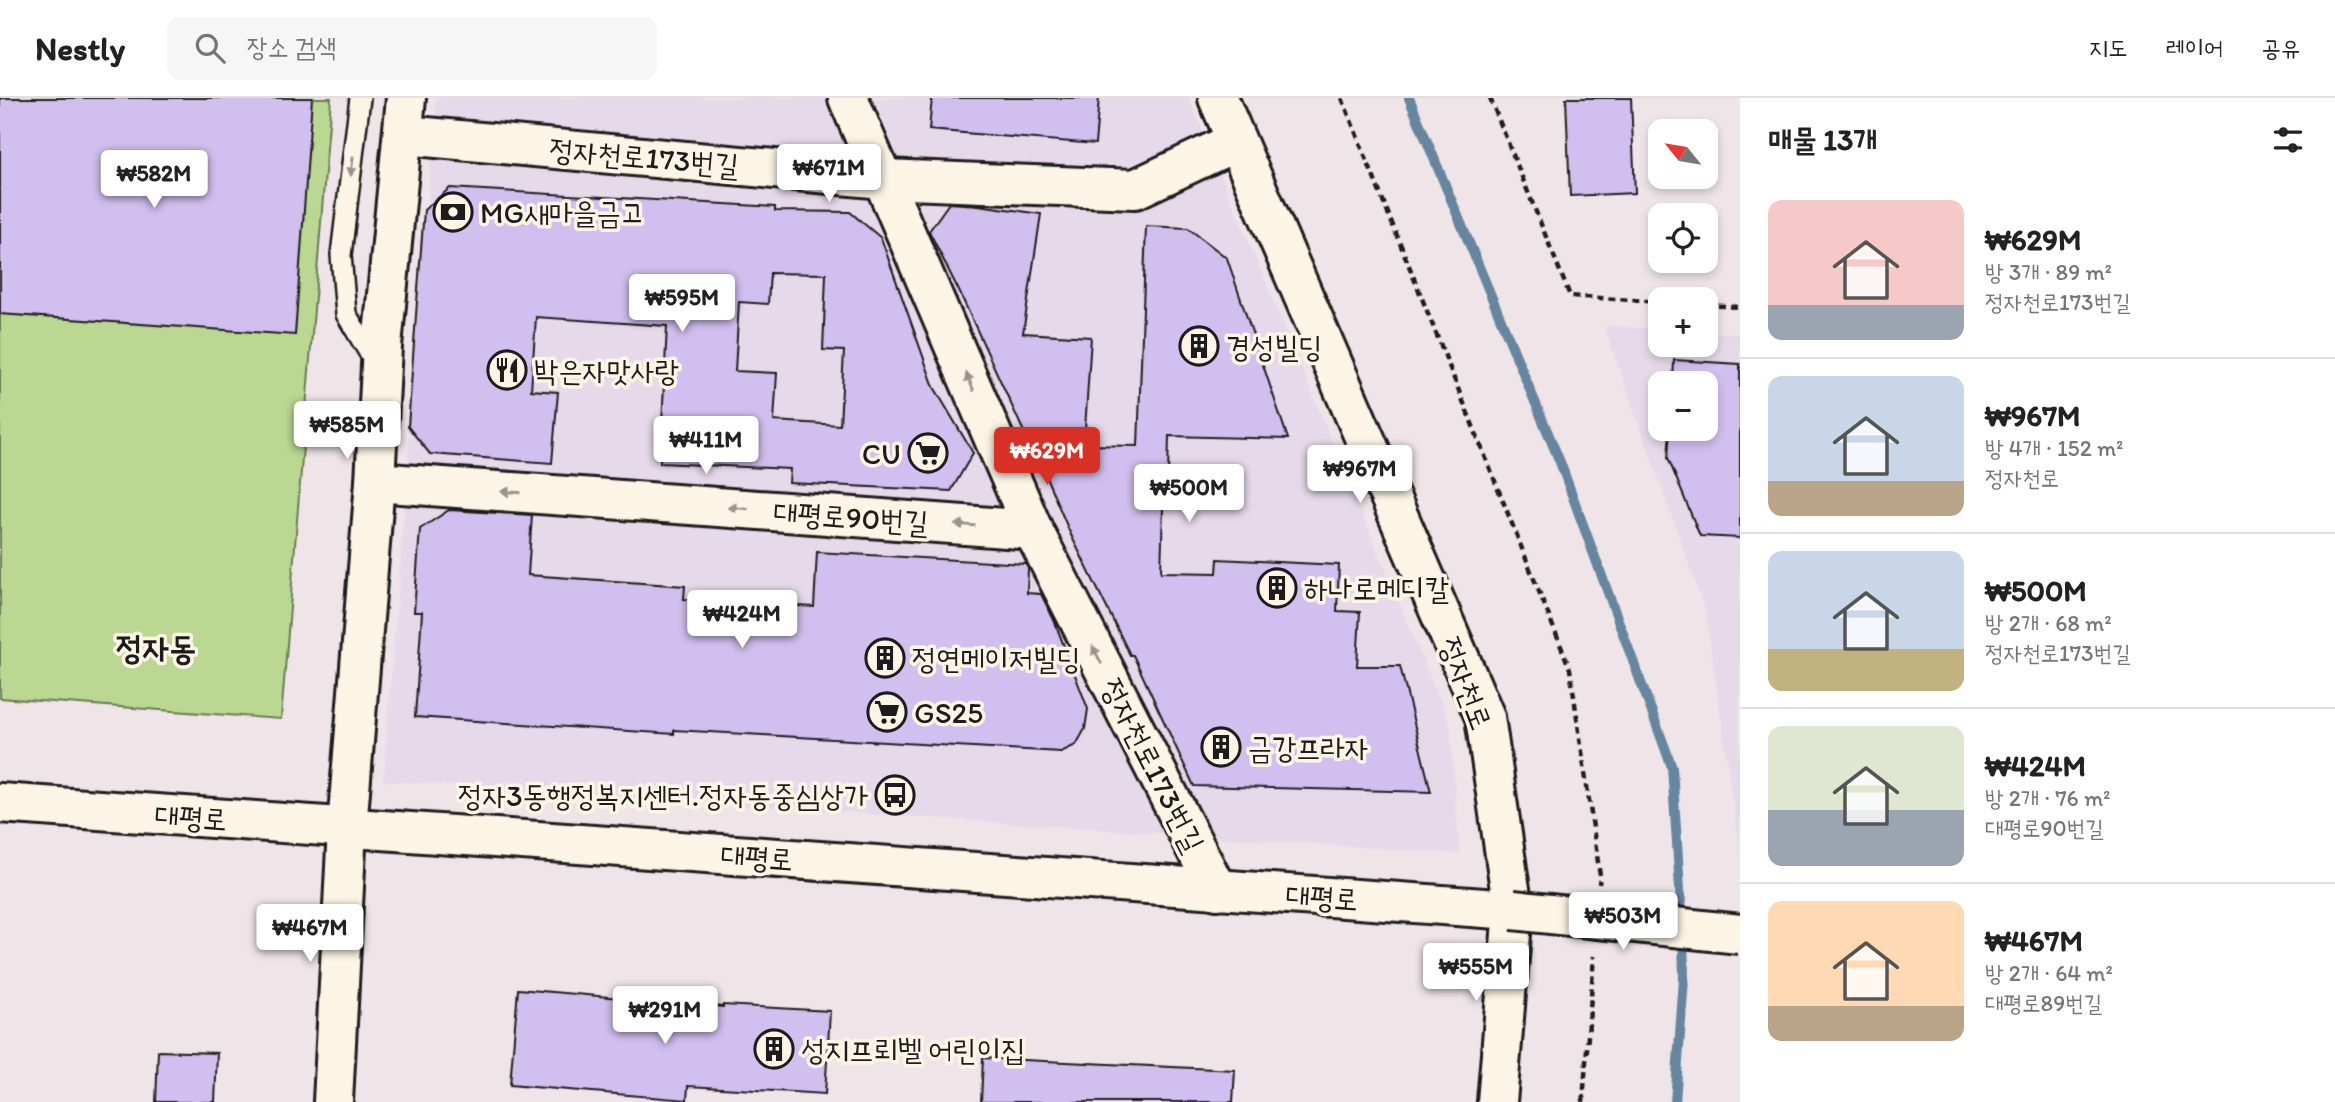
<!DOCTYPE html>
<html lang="ko">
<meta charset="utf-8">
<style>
body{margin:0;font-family:Itim,"Poor Story",sans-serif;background:#f6f6f6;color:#222;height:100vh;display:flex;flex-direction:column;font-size:26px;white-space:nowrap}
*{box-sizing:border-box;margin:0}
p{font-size:23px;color:#767676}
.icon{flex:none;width:38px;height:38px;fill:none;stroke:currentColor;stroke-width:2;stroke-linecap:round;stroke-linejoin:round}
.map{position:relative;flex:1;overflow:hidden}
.details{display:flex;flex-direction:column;background:#fff;width:595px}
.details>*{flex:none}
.needle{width:46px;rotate:300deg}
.buttons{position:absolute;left:1648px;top:21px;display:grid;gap:14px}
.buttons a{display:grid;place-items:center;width:70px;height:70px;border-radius:14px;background:#fff;box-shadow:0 4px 10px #0003;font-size:35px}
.price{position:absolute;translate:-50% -60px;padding:0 16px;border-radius:7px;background:#fff;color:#222;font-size:23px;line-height:46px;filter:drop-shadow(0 2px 4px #0008)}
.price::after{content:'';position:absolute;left:50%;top:42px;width:21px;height:16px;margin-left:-10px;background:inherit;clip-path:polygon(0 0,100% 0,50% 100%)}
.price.selected{background:#d93025;color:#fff}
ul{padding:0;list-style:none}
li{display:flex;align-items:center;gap:21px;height:175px;padding:0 28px}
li+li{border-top:2px solid #e0e0e0}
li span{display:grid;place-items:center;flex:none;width:196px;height:140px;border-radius:14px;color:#555}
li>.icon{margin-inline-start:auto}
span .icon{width:84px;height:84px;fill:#fffc;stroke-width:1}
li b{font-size:30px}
h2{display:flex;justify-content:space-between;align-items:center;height:84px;padding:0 28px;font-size:30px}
header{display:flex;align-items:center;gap:42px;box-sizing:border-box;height:98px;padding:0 35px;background:#fff;border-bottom:2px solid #e0e0e0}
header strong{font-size:33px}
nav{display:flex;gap:38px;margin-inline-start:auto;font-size:24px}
.search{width:490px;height:63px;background:#f6f6f6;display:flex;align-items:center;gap:18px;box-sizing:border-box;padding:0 24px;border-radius:14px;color:#767676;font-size:26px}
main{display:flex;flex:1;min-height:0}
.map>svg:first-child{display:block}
.built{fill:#e6daea;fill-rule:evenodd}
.green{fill:#bad891;stroke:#6b7a56;stroke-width:2}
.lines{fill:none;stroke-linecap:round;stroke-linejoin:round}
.stream{stroke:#66869f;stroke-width:10}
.building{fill:#d1bfef;stroke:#1c1c1c;stroke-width:2;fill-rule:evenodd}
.lane-casing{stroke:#1c1c1c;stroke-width:24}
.street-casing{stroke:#1c1c1c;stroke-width:44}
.secondary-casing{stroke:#1c1c1c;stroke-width:44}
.path{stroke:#1c1c1c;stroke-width:4.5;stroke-dasharray:7 5;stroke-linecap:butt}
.lane{stroke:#fcf5e5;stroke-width:19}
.street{stroke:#fcf5e5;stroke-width:38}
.secondary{stroke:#fcf5e5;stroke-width:38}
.secondary-bridge-casing{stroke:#1c1c1c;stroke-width:44;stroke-linecap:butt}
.secondary-bridge{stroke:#fcf5e5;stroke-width:38}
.oneway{fill:#97938b}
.labels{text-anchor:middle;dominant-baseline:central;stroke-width:7;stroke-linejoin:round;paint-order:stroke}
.street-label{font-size:30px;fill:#1c1c1c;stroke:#fcf5e5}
.poi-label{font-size:30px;fill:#1c1c1c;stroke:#fcf5e5;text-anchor:start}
.quarter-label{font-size:33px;font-weight:bold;fill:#1c1c1c;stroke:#fcf5e5}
</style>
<header>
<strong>Nestly</strong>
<div class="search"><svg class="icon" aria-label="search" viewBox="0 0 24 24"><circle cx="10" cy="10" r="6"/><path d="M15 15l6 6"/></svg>장소 검색</div>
<nav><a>지도</a><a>레이어</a><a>공유</a></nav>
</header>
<main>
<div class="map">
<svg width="1740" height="1004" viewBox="0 0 1740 1004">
<rect width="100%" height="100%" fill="#efe5e8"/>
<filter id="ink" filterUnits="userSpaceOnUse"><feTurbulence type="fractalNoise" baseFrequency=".0143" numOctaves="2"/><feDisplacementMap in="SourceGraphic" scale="14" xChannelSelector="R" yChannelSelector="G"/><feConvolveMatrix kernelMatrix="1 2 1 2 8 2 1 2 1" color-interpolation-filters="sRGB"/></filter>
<g filter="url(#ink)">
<!-- built -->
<g class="built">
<path d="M436,0h753l261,626 10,130 -1077,-73z"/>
<path d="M1604,228l57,3v16h45v-13l34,2v520l-34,-241zM1661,285h45v46h-45z"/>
</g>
<!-- green -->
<path class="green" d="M0,0h331l-50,621 -281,-21z"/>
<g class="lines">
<!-- stream -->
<g class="stream">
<path d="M1409,0l151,364 112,305 10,153"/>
<path d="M1675,1004l9,-123 -1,-43"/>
</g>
</g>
<!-- building -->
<g class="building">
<path d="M0,0h312l-17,237 -295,-21z"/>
<path d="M932,0h167l-4,46 -166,-14z"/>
<path d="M1566,0h65l4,95 -65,3z"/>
<path d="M450,90l325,19v4l75,1 31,26 53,149 39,66 -22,38 -162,-8 1,-14 -130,-6 7,-137 -131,-9 -5,73 27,2 -6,71 -122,-9 -22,-27 8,-112 8,-105zM770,175l56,1 -3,76 21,1 -4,74 -66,-4 3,-48 -42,-2 4,-69 29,2z"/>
<path d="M949,105l29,2 63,9 -18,119 68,4 -7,108 54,1 8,-220 42,2 39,30 61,181 -119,-3 -1,40h-4l-3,96 56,1 1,-14 121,6 -2,46 23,1 -3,54h43l31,126 -237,-6 -61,-131h-3l-60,-122 -35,-82v5l-76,-165 -30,-60z"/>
<path d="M1674,262l66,4v174l-40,-2 -32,-78 2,-29h36v-46h-33z"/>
<path d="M449,412l83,5 -4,60 157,11 -1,13 130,8 3,-55 209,12 2,5 -1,24 14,1 13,26 34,89 -3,20 -9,16 -15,7 -387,-22v4l-259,-17 7,-105h-8l6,-83z"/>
<path d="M518,891l205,18v-2l107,6 -5,83 -137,-8 -1,14 -177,-15z"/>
<path d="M158,953l59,2 -2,49h-59z"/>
<path d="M983,960l252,12 -2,32h-252z"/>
</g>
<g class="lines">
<!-- lane casing -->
<g class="lane-casing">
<path id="lane" d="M360,0l-19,157 5,59 30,50"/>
</g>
<!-- street casing -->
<g class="street-casing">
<g id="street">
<path d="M848,0l185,432 184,360"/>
<path d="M404,37l480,44 251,10 100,-47"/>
<path d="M375,384l658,48"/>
<path d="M333,1004l14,-274 28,-346 7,-136 24,-248"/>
</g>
</g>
<!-- secondary casing -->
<g class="secondary-casing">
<g id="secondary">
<path d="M1218,0l267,619 28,193 -16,192"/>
<path d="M0,705l1513,107"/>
</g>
</g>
<!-- path -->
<g class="path">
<path d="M1342,0l228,571 30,207 -1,8"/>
<path d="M1490,0l80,198 91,6"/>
<path d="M1706,207l34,2"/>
<path d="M1583,1004l11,-146"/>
</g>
<!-- lane -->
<use href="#lane" class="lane"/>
<!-- street -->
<use href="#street" class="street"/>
<!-- secondary -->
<use href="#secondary" class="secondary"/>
<!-- secondary-bridge casing -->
<g class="secondary-bridge-casing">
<path id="secondary-bridge" d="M1513,812l227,24"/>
</g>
<!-- secondary-bridge -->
<use href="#secondary-bridge" class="secondary-bridge"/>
</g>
<!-- one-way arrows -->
<defs><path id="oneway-solid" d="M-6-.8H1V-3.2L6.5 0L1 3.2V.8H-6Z" transform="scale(1.75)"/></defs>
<g class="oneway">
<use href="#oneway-solid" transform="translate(352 68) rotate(97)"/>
<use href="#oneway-solid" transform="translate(970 284) rotate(-113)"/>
<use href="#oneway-solid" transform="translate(511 394) rotate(-176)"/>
<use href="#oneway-solid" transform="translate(738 410) rotate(-176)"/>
<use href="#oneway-solid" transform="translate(965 427) rotate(-176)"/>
<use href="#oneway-solid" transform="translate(1097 557) rotate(-117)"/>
</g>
</g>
<!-- icons -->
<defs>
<g id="bank-ring" transform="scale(2.0125)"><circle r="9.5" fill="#fcf5e5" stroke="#1c1c1c" stroke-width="1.5"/><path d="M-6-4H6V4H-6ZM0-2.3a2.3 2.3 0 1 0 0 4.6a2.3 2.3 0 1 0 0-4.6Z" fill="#1c1c1c"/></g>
<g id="building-ring" transform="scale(2.0125)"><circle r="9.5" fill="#fcf5e5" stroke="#1c1c1c" stroke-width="1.5"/><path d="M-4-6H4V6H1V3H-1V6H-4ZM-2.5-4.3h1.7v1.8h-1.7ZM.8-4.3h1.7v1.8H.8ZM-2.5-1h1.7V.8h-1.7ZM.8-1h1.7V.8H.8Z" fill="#1c1c1c"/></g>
<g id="restaurant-ring" transform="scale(2.0125)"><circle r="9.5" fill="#fcf5e5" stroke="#1c1c1c" stroke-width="1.5"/><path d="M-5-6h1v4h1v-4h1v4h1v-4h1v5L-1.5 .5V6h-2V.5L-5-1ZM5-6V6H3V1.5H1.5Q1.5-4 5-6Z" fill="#1c1c1c"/></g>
<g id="supermarket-ring" transform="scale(2.0125)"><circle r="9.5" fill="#fcf5e5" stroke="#1c1c1c" stroke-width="1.5"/><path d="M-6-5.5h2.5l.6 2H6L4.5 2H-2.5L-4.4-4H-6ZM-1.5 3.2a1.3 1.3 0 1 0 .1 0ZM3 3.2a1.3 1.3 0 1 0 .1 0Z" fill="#1c1c1c"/></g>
<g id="bus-ring" transform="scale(2.0125)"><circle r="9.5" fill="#fcf5e5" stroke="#1c1c1c" stroke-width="1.5"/><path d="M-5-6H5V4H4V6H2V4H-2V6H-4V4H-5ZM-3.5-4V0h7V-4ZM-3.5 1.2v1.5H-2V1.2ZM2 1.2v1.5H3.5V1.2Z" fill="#1c1c1c"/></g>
</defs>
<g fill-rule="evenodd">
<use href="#bank-ring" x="453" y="114"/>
<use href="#building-ring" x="1199" y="248"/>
<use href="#restaurant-ring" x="507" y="272"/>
<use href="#supermarket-ring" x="928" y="355"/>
<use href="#building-ring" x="1277" y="490"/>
<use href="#building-ring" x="885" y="560"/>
<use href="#supermarket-ring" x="887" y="614"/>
<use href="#building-ring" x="1221" y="649"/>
<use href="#bus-ring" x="895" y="697"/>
<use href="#building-ring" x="774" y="951"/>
</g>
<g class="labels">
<!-- street labels -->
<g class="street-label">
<text transform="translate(644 59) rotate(5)">정자천로173번길</text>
<text transform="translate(851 419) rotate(4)">대평로90번길</text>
<text transform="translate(1466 585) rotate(69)">정자천로</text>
<text transform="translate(1153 667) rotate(63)">정자천로173번길</text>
<text transform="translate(191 719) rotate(4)">대평로</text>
<text transform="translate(757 759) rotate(4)">대평로</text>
<text transform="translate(1322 799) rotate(4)">대평로</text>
</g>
<!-- poi labels -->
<g class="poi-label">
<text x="480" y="114">MG새마을금고</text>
<text x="1226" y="248">경성빌딩</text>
<text x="534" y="272">박은자맛사랑</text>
<text x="901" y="355" text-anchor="end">CU</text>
<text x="1304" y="490">하나로메디칼</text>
<text x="912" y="560">정연메이저빌딩</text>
<text x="914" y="614">GS25</text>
<text x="1248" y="649">금강프라자</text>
<text x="868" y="697" text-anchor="end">정자3동행정복지센터.정자동중심상가</text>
<text x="801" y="951">성지프뢰벨 어린이집</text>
</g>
<!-- quarter labels -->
<g class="quarter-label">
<text x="156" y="549">정자동</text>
</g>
</g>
</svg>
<div class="buttons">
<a><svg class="needle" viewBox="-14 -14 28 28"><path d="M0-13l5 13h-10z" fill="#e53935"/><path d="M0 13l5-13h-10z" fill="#767676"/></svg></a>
<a><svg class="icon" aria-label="locate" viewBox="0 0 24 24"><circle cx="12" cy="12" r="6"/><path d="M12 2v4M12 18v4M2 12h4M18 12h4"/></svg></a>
<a>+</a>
<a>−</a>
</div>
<b class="price" style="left:829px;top:106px">₩671M</b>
<b class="price" style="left:154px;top:112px">₩582M</b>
<b class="price" style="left:682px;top:236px">₩595M</b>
<b class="price" style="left:347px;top:363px">₩585M</b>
<b class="price" style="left:706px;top:378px">₩411M</b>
<b class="price selected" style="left:1047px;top:389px">₩629M</b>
<b class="price" style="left:1360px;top:407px">₩967M</b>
<b class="price" style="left:1189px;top:426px">₩500M</b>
<b class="price" style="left:742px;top:552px">₩424M</b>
<b class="price" style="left:1623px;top:854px">₩503M</b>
<b class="price" style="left:310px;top:866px">₩467M</b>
<b class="price" style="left:1476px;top:905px">₩555M</b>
<b class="price" style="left:665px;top:948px">₩291M</b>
</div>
<section class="details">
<h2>매물 13개<svg class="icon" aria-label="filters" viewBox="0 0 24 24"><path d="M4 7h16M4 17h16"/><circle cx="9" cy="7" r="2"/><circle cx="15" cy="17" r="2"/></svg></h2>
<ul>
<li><span style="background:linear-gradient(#f6c9c9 75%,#9aa5b1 0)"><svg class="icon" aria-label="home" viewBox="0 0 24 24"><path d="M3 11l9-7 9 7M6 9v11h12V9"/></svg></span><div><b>₩629M</b><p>방 3개 · 89 m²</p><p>정자천로173번길</p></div></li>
<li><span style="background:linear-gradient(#c9d6e8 75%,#b9a48a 0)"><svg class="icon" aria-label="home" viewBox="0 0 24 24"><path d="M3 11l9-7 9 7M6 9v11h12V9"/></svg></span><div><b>₩967M</b><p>방 4개 · 152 m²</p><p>정자천로</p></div></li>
<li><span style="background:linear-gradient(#c9d6e8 70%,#c2b280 0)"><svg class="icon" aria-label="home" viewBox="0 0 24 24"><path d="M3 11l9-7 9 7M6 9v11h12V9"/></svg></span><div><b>₩500M</b><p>방 2개 · 68 m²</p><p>정자천로173번길</p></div></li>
<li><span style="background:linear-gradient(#dfe7d0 60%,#9aa5b1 0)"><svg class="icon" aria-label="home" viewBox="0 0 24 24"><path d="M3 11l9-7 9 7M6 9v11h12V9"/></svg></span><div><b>₩424M</b><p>방 2개 · 76 m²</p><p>대평로90번길</p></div></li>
<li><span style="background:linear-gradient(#ffd9b3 75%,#b9a48a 0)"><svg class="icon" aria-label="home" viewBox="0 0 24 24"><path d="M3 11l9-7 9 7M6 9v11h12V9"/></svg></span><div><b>₩467M</b><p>방 2개 · 64 m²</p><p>대평로89번길</p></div></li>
</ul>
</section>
</main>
